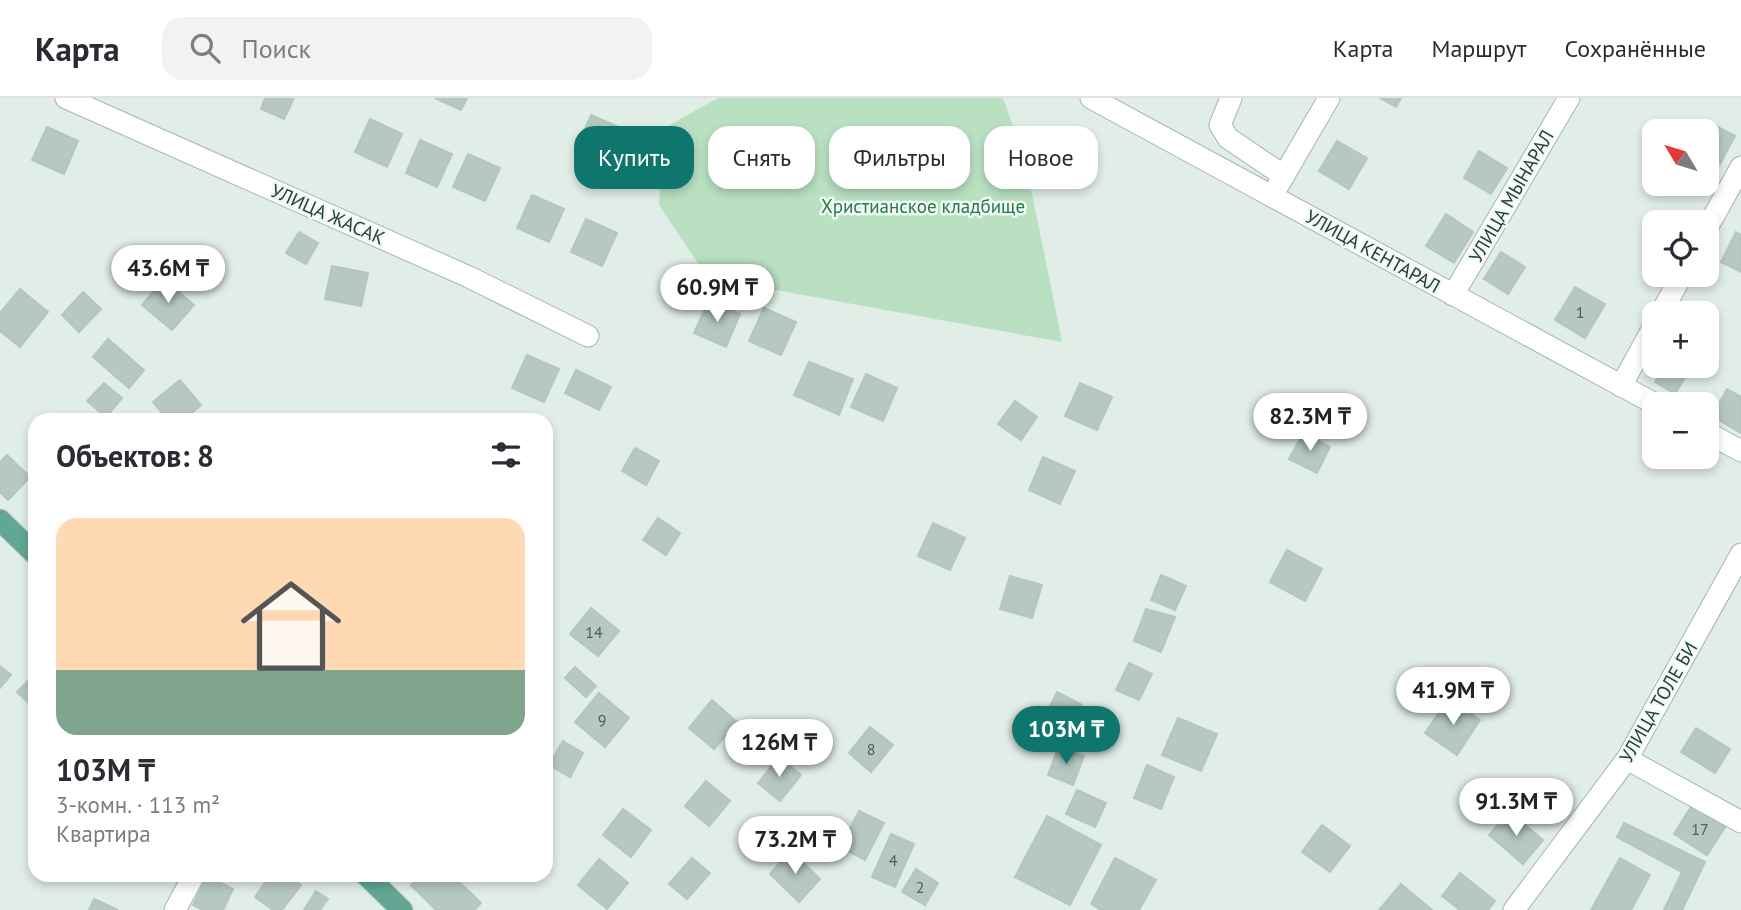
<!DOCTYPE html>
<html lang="ru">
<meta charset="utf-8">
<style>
body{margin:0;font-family:"PT Sans",sans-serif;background:#f2f2f3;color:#2b2b33;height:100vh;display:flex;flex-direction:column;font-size:26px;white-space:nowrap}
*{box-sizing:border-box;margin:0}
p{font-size:23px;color:#7c7c81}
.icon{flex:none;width:38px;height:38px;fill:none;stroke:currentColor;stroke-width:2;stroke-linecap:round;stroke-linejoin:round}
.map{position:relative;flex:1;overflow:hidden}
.details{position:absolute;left:28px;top:315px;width:525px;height:469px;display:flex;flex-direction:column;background:#fff;border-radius:21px;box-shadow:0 4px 10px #0003}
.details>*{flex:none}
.guide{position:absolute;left:574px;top:28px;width:665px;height:63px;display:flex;gap:14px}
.needle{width:46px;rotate:308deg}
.buttons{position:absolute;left:1642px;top:21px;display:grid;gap:14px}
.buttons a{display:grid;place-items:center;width:77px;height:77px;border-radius:14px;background:#fff;box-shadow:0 4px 10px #0003;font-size:35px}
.price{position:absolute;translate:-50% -60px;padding:0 16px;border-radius:24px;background:#fff;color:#222;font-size:23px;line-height:46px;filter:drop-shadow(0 2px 4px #0008)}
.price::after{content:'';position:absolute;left:50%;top:42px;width:21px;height:16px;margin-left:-10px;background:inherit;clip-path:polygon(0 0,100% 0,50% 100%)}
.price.on{background:#0f766e;color:#fff}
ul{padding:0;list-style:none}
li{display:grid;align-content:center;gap:14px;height:371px;padding:0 28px}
li span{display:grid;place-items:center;height:217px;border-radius:21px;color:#555}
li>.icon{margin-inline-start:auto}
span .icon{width:126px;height:126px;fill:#fffc;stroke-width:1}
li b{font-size:30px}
h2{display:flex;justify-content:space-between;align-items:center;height:84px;padding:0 28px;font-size:30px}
.tag{padding:0 24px;border-radius:21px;background:#fff;box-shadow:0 4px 10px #0003;font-size:24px;line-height:63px}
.tag.on{background:#0f766e;color:#fff}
header{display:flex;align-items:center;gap:42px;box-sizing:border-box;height:98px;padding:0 35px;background:#fff;border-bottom:2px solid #e1e1e2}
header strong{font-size:33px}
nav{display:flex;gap:38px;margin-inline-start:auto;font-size:24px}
.search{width:490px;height:63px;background:#f2f2f3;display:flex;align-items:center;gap:18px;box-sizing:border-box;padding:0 24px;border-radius:21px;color:#7c7c81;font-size:26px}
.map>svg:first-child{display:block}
.green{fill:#b8e0c1}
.building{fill:#b6c8c0;stroke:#b3c7be;stroke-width:2}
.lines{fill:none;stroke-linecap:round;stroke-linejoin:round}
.minor-casing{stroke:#a3b6ae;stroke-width:23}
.major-casing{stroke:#c0cac7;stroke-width:23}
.minor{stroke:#fff;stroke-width:21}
.major{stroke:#61a793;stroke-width:21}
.labels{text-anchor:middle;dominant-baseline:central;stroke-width:5;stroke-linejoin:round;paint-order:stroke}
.number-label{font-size:16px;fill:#456258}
.street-label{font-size:19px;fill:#1f4036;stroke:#f2f9f5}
.park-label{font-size:19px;fill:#267a44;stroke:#f2f9f5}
</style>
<header>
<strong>Карта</strong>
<div class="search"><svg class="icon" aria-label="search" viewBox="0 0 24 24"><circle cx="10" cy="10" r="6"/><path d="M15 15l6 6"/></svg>Поиск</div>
<nav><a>Карта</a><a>Маршрут</a><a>Сохранённые</a></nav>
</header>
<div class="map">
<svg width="1741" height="812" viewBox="0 0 1741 812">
<rect width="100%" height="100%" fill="#e1ede7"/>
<!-- green -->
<path class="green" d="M718,0h285l23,66 36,178 -341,-62 -17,-8 -45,-67 5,-77z"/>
<!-- building -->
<g class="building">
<path d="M265,0h29l-10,21 -23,-10z"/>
<path d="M435,0h32l-6,12z"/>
<path d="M1380,0h21l-5,9z"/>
<path d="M591,17l32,14 -15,33 -31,-14z"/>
<path d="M370,21l32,15 -15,33 -32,-15z"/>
<path d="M1708,24l27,14 -15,28 -14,-7v-26h-3z"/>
<path d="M47,29l31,14 -14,33 -32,-14z"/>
<path d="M420,42l32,14 -15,33 -31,-14z"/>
<path d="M1337,43l30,17 -18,31 -30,-18z"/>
<path d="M1479,53l28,17 -16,26 -27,-16z"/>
<path d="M468,56l32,14 -15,33 -32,-14z"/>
<path d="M532,97l32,14 -15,33 -32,-14z"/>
<path d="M1446,116l27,18 -19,31 -28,-17z"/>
<path d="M586,121l31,14 -15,33 -31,-14z"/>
<path d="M299,134l19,11 -12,21 -20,-11z"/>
<path d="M1736,134l5,3v37l-20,-10z"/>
<path d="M1501,154l24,15 -17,27 -24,-15z"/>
<path d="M332,168l36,7 -7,33 -36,-7z"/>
<path d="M164,181l30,26 -22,25 -30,-25z"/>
<path d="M1575,189l30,17 -20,34 -30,-18z"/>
<path d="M20,191l28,23 -28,35 -20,-16v-18z"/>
<path d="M83,194l18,17 -22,23 -17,-17z"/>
<path d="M709,202l31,14 -14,33 -32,-14z"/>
<path d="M764,210l32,14 -15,33 -32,-14z"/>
<path d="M108,241l36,31 -15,18 -36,-31z"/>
<path d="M527,257l32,14 -15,33 -32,-14z"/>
<path d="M809,264l44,17 -14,36 -45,-20z"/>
<path d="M1665,268h22l4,2 -16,26 -20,-12z"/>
<path d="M576,272l35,17 -12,23 -34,-17z"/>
<path d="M866,276l31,14 -14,33 -32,-14z"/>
<path d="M180,282l21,25 -18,15h-15l-15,-18z"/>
<path d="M104,285l18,15 -16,19 -19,-16z"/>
<path d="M1080,285l32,14 -15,33 -32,-14z"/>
<path d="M1727,291l14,8v36l-29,-17z"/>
<path d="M1015,303l22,16 -16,23 -23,-16z"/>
<path d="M1303,335l27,14 -13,26 -28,-14z"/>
<path d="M635,350l24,13 -13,24 -24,-14z"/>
<path d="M7,357l23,22 -22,23 -8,-8v-30z"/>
<path d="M1043,359l32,14 -15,33 -31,-14z"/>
<path d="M658,420l22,15 -14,22 -23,-15z"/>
<path d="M933,425l32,15 -15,32 -32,-14z"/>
<path d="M1287,452l35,19 -17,32 -35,-19z"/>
<path d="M1161,477l25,11 -11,24 -24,-10z"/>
<path d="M1010,478l32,9 -10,33 -32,-9z"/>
<path d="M591,510l28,23 -21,25 -28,-22z"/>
<path d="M1146,511l29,8 -14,35 -27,-11z"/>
<path d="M1129,565l23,11 -13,26 -23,-10z"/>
<path d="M0,568l11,9 -11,13z"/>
<path d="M575,569l21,19 -10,11 -21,-19z"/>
<path d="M35,576v33l-1,1 -17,-16z"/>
<path d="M1057,594l25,13 -13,26 -25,-13z"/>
<path d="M599,595l30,25 -24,29 -30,-25z"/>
<path d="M1449,600l31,22 -23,35 -32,-22z"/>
<path d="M712,602l25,22 -23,27 -25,-21z"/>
<path d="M1178,620l39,16 -16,37 -39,-16z"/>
<path d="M870,629l23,18 -22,27 -22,-19z"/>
<path d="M1696,630l34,21 -15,24 -34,-21z"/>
<path d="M563,643l20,12 -13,24 -21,-12z"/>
<path d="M1059,648l25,10 -11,29 -25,-10z"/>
<path d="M779,659l22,18 -21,26 -22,-18z"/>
<path d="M1147,667l27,12 -13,32 -27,-11z"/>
<path d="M706,683l24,20 -21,25 -24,-20z"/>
<path d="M1077,692l29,13 -11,24 -29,-13z"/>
<path d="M1694,704l33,22 -20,31 -33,-21z"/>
<path d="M623,711l28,21 -20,27 -28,-22z"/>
<path d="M859,713l25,12 -19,37 -25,-13z"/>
<path d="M1510,714l33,28 -20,24 -34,-29z"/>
<path d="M1047,718l54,29 -31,60 -55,-28z"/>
<path d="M1624,725l81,39 -23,48h-18l18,-38 -65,-35z"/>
<path d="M1322,727l28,21 -20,26 -28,-20z"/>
<path d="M891,736l23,10 -19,43 -23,-10z"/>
<path d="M791,753l29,28 -21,23 -29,-28z"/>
<path d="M692,760l18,15 -23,26 -18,-15z"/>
<path d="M1115,760l41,22 -17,30h-38l-10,-6z"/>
<path d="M1620,760l30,17 -19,35h-40z"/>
<path d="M599,761l29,24 -21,26 -29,-24z"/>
<path d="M916,771l22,14 -13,22 -23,-13z"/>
<path d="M1460,775l35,28 -7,9h-28l-18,-14z"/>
<path d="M270,777h17l14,10 -19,25h-9l-18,-13z"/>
<path d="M421,777h31l29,28 -7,7h-38l-25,-25z"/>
<path d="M207,778l26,13 -10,21h-20l-10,-5z"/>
<path d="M1401,786l31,26h-53z"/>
<path d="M316,793l12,8 -8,11h-16z"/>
<path d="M94,801l24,11h-29z"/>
</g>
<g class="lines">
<!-- minor casing -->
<g class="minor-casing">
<g id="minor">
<path d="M66,0l403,179 119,59"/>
<path d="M1091,0l564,306"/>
<path d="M1231,0l-11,27 8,13 56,38"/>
<path d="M1272,98l57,-98"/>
<path d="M1706,132l35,-63"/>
<path d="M1453,197l116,-197"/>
<path d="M1661,215l21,-38"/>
<path d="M1621,288l33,-60"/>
<path d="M1706,334l35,19"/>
<path d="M1627,661l114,63"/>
<path d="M175,812l19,-35"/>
<path d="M1514,812l113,-151 114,-205"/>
</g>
</g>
<!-- major casing -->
<g class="major-casing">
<g id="major">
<path d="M0,422l35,34"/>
<path d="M366,777l36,35"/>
</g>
</g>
<!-- minor -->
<use href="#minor" class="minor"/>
<!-- major -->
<use href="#major" class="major"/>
</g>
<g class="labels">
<!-- number labels -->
<g class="number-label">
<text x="1580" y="214">1</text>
<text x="594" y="534">14</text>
<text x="602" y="622">9</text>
<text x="871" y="651">8</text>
<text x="1700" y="731">17</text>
<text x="893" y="762">4</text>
<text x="920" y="789">2</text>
</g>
<!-- street labels -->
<g class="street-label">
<text transform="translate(1511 98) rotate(-60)">УЛИЦА МЫНАРАЛ</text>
<text transform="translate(328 116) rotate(24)">УЛИЦА ЖАСАК</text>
<text transform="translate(1373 153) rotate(29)">УЛИЦА КЕНТАРАЛ</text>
<text transform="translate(1658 604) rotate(-60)">УЛИЦА ТОЛЕ БИ</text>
</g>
<!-- park labels -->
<g class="park-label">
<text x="923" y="108">Христианское кладбище</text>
</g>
</g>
</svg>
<div class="buttons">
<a><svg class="needle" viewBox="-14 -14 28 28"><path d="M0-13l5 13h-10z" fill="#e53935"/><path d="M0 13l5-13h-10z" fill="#7c7c81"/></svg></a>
<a><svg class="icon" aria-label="locate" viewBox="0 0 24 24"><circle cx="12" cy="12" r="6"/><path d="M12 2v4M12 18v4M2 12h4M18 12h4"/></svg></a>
<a>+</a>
<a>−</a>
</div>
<b class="price" style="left:168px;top:207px">43.6M ₸</b>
<b class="price" style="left:717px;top:226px">60.9M ₸</b>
<b class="price" style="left:1310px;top:355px">82.3M ₸</b>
<b class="price" style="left:1453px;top:629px">41.9M ₸</b>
<b class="price on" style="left:1066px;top:668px">103M ₸</b>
<b class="price" style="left:779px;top:681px">126M ₸</b>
<b class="price" style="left:1516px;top:740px">91.3M ₸</b>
<b class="price" style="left:795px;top:778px">73.2M ₸</b>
<div class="guide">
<a class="tag on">Купить</a>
<a class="tag">Снять</a>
<a class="tag">Фильтры</a>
<a class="tag">Новое</a>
</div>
<section class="details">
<h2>Объектов: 8<svg class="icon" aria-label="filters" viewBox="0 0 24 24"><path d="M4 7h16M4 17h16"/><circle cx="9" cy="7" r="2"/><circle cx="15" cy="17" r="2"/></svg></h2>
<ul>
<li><span style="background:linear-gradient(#ffd9b3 70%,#7fa58c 0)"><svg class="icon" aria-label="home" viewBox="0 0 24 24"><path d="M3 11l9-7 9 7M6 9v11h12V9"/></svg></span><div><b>103M ₸</b><p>3-комн. · 113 m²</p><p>Квартира</p></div></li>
</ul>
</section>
</div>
